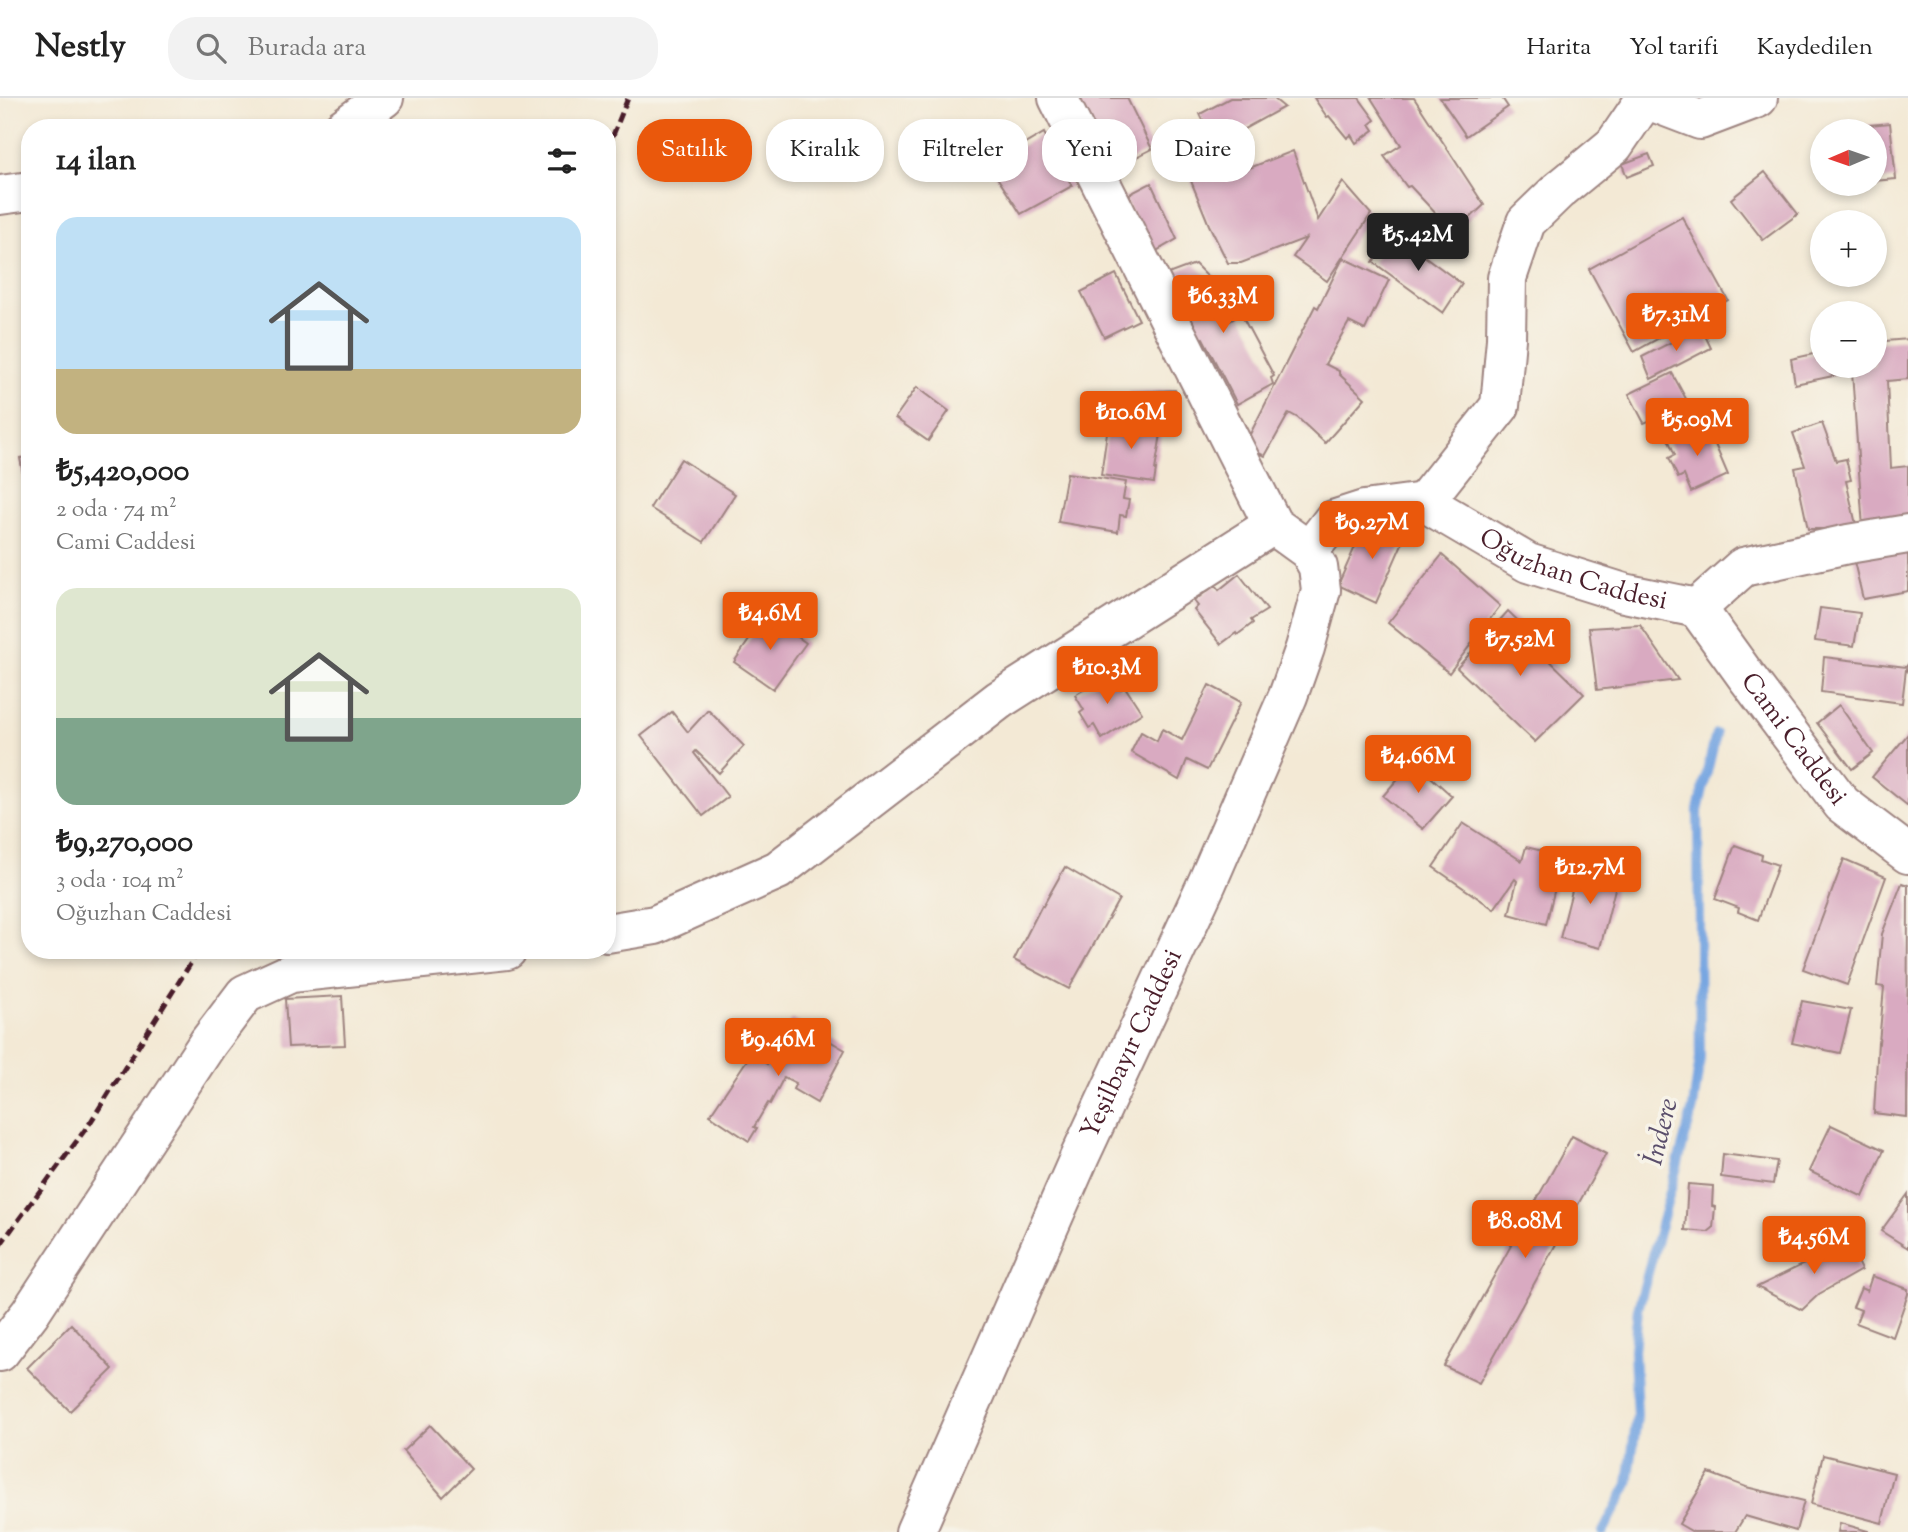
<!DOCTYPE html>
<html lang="tr">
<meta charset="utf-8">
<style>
body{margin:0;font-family:"Sorts Mill Goudy",serif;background:#f2f2f2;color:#222;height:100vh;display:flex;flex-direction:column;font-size:26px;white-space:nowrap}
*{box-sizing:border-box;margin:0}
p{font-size:23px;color:#767676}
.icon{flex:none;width:38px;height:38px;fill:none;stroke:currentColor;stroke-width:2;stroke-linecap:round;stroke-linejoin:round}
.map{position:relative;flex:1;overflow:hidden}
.panel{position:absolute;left:21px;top:21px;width:595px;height:840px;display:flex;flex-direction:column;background:#fff;border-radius:28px;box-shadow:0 4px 10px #0003}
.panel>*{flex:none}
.banner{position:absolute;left:637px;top:21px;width:665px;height:63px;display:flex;gap:14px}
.needle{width:46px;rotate:268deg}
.controls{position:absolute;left:1810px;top:21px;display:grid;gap:14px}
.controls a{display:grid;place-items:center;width:77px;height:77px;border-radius:50%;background:#fff;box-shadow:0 4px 10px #0003;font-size:35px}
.price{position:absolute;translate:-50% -60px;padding:0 16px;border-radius:7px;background:#ea580c;color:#fff;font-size:23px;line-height:46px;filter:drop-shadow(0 2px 4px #0008)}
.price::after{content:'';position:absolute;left:50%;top:42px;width:21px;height:16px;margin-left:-10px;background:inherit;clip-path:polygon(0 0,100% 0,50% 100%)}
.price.on{background:#222;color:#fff}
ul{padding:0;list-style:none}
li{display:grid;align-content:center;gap:14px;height:371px;padding:0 35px}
li span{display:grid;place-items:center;height:217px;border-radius:21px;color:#555}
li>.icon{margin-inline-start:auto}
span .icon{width:126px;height:126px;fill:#fffc;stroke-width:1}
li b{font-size:30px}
h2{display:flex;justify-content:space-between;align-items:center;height:84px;padding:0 35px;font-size:30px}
.pill{padding:0 24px;border-radius:28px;background:#fff;box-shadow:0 4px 10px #0003;font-size:24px;line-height:63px}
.pill.on{background:#ea580c;color:#fff}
header{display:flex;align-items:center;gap:42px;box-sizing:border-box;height:98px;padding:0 35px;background:#fff;border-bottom:2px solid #e0e0e0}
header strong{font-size:33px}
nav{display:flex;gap:38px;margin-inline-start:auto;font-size:24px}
.search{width:490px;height:63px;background:#f2f2f2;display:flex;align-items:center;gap:18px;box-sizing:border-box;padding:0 24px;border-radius:28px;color:#767676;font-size:26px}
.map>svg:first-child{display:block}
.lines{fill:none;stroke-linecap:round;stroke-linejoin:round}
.stream{stroke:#77a6e1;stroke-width:10}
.building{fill:#d9aac1}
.minor-casing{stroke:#9e8480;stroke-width:42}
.minor{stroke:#fff;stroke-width:38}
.rail{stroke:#4a1f2b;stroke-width:5;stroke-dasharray:10 5;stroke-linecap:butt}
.labels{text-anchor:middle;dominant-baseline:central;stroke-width:7;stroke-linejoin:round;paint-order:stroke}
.street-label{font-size:26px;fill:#4a1f2b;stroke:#f7f3e8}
.water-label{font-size:28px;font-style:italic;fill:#5a4e6b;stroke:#f7f3e8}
</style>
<header>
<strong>Nestly</strong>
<div class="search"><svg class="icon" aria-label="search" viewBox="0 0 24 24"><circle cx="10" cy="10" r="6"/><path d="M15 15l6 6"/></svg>Burada ara</div>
<nav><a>Harita</a><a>Yol tarifi</a><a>Kaydedilen</a></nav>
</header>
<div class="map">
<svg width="1908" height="1434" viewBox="0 0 1908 1434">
<rect width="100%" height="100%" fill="#f7f3e8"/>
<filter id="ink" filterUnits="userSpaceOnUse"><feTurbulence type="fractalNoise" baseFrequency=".0143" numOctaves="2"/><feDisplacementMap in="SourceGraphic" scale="14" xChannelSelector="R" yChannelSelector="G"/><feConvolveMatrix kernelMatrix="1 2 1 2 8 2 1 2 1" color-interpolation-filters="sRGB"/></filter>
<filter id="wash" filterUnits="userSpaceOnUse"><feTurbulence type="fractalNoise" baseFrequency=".00686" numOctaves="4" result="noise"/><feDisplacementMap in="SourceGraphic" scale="28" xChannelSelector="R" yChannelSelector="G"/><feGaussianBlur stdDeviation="1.57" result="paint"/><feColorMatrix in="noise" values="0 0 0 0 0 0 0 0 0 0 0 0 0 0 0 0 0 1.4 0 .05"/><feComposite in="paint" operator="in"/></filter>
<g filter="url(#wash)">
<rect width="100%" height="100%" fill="#f3e9d5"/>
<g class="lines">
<!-- stream -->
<path class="stream" d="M1603,1434l25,-48 9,-68 -3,-66 4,-41 55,-201 7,-50 -2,-248 18,-76"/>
</g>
<g id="blocks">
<!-- building -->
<g class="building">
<path d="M1075,0h52l25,51 -41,21z"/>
<path d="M1230,0h43l11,9 -69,38 -15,-31z"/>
<path d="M1314,0h45l16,22 -5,4 4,6 -18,13 -5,-8 -4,3 -18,-22 -2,1z"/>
<path d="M1371,0h43l70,107 -30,28 -44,-47 -3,1 -23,-31 17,-11z"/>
<path d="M1440,0h62l6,9 -42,29z"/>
<path d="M1890,25l6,56 -22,2v-50h-25l-1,-4z"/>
<path d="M1044,35l28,53 -51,28 -32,-49z"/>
<path d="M1293,53l25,69 25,-38 28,32 -44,67 -34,-24 13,-19 -65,25h-13l-19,-38 -18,-44 46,-20 5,10z"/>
<path d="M1649,56l5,12 -27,11 -5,-13z"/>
<path d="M1765,74l33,42 -35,26 -32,-41z"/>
<path d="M1151,85l26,56 -26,15 -27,-57z"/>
<path d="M1682,119l46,83 -94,52 -45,-83z"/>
<path d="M1393,135l69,51 -19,29 -70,-51z"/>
<path d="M1343,160l46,22 -24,50 -16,-8 -24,42 14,7v3l26,24 -40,45 -27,-25 -9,-5 -24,43 -21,-10 71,-140 3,2z"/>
<path d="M1195,166l13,13 22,44 11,-7 33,62 -3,2 2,6 -36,20 -34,-66 -2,1 -33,-65z"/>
<path d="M1116,176l23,46 -35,17 -23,-45z"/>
<path d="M1701,229l10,21 -60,31 -9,-22z"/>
<path d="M1908,241v40l-21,2 4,87 17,-2v55l-45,7 -11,-156 -57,12 -4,-25 31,-7v14h52v-24z"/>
<path d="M1672,275l19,35 -37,18 -3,-6 -7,3 -15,-29z"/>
<path d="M917,289l32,24 -21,30 -33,-23z"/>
<path d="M1175,292l3,25 -45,3 -4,-26z"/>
<path d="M1109,321l53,9 -7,42h1l-2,13 -53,-8z"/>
<path d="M1706,325l22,52 -37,17 -7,-17 -6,3 -9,-20 6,-3 -7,-16z"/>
<path d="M1822,325l14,38 10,-2 5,21 -5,1 11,48h-49l-13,-61 10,-2 -12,-33z"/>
<path d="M30,359v38h-3l-7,-37z"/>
<path d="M681,361l54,35 -31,48 -54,-34z"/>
<path d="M1067,375l59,9 -3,17 6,1 -3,16 -6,-1 -2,17 -60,-10z"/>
<path d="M1367,422l38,17 -29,66 -38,-18z"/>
<path d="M1908,444v49l-45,8 -11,-46z"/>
<path d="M1442,457l58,51 -51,67 -61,-50z"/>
<path d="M1239,476l28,36 -16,10 2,3 -16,12 -1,-2 -15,11 -27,-34 4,-4 -4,-5 21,-16 4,5z"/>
<path d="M1820,510l40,5 -6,33 -39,-5z"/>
<path d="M1508,513l32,31 -5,4 49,48 -49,48 -78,-74z"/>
<path d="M767,516l39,29 -33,46 -39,-27z"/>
<path d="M1640,527l38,55 -81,10 -8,-62z"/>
<path d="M1824,559l82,10 2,-3v7l-2,-2 -4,34 -81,-11z"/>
<path d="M1111,575l10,16 4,-2 17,26 -40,26 -8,-14 -5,3 -9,-15 4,-3 -9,-15z"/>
<path d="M1209,587l32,17 -34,68 -20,-10 -8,20 -48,-28 10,-20 16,9 5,-12 20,11z"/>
<path d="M1839,607l34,48 -21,16 -35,-46z"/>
<path d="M708,612l36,36 -25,27 -23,-22 -2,2 34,44 -25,19 -62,-80 31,-24 16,20z"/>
<path d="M1908,636v72l-36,-29z"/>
<path d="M1413,663l39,35 -29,33 -40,-33z"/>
<path d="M1463,725l59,38 4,-14 37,9 -17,68 -37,-10 8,-33 -2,-2 -21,30 -61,-42z"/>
<path d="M1735,747l27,10 -1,4 17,6 -20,55 -20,-8 1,-4 -24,-9z"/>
<path d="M1844,761l42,18 -39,108 -44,-16z"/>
<path d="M1579,765l40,10 -19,75 -40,-10z"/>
<path d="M1065,769l54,32 -50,90 -55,-29 28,-55 1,1z"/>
<path d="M1902,785l6,2 -1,232 -33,-4 4,-71 1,1 5,-56 -7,-1 5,-52z"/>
<path d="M342,898l3,49 -57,2 -3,-48z"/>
<path d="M1802,903l49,9 -11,43 -48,-10z"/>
<path d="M792,921l53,31 -28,53 -24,-14 3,-6 -12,-6 -14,27 -2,-1 -14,24 3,1 -8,13 -39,-26 41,-61 16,10z"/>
<path d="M1831,1027l53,25 -21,47 -54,-26z"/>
<path d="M1572,1038l34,18 -127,229 -35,-17z"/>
<path d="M1723,1056l54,7 -4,23 -52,-7z"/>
<path d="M1688,1086l25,2 -1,20 3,1 -2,21 -5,4 -23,-2z"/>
<path d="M1908,1096v54l-27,-17z"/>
<path d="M1846,1140l15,32 -42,24 -17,16 -45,-23 47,-23 -1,-2z"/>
<path d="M1872,1178l36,13v5l-15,43 -37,-14 5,-13 -8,-3 8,-19 6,3z"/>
<path d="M71,1226l42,45 -43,42 -43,-43z"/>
<path d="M430,1327l41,44 -28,28 -40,-46z"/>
<path d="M1823,1357l71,18 -12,50 -71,-19z"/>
<path d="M1709,1375l37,14 58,14 -8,30 -51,-15 -10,16h-42l-14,-8z"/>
<path d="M1840,1425l28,8v1h-30z"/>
</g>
</g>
</g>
<g filter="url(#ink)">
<use href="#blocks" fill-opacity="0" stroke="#9e8480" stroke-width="2"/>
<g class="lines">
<!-- minor casing -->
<g class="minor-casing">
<g id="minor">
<path d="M1645,1l55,21 58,-22"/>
<path d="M343,30l41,-30"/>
<path d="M0,97l30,-4"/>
<path d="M1424,404l76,-96 6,-67 1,-61 19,-56 32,-31 56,-46 32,-47"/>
<path id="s1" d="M1309,453l24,-31 31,-10 60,-8 104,61 96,30 73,15"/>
<path id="s2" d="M1697,510l49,68 96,128 66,50"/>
<path d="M1697,510l46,-41 105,-23 60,-10"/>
<path d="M607,835l48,-8 123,-55 221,-170 274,-175"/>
<path d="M0,1254l30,-39 178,-270 37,-49 46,-21 216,-23"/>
<path id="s3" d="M915,1434l165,-376 127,-273 81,-187 17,-48 16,-58 -3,-23 -9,-16 -36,-26 -215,-427"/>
</g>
</g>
<!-- minor -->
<use href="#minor" class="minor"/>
<!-- rail -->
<g class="rail">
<path d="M607,52l21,-52"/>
<path d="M0,1147l90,-122 109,-173"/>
</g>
</g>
</g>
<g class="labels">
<!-- street labels -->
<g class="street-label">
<text stroke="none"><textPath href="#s1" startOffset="298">Oğuzhan Caddesi</textPath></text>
<text stroke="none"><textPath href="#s2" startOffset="163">Cami Caddesi</textPath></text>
<text stroke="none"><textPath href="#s3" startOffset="534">Yeşilbayır Caddesi</textPath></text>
</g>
<!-- water labels -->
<g class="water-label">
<text transform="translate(1662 1034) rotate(-76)">İndere</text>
</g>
</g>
</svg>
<div class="controls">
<a><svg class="needle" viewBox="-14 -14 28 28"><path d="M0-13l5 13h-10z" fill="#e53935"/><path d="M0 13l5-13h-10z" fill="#767676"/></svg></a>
<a>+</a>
<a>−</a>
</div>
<b class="price on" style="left:1418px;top:175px">₺5.42M</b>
<b class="price" style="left:1223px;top:237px">₺6.33M</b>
<b class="price" style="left:1676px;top:255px">₺7.31M</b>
<b class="price" style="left:1131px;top:353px">₺10.6M</b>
<b class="price" style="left:1697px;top:360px">₺5.09M</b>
<b class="price" style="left:1372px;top:463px">₺9.27M</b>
<b class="price" style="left:770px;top:554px">₺4.6M</b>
<b class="price" style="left:1520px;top:580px">₺7.52M</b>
<b class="price" style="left:1107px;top:608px">₺10.3M</b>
<b class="price" style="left:1418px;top:697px">₺4.66M</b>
<b class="price" style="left:1590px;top:808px">₺12.7M</b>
<b class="price" style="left:778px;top:980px">₺9.46M</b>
<b class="price" style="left:1525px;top:1162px">₺8.08M</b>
<b class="price" style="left:1814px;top:1178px">₺4.56M</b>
<div class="banner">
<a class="pill on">Satılık</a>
<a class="pill">Kiralık</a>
<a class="pill">Filtreler</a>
<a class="pill">Yeni</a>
<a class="pill">Daire</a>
</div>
<section class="panel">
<h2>14 ilan<svg class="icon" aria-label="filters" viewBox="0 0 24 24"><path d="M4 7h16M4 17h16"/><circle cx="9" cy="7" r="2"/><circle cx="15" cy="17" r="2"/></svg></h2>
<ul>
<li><span style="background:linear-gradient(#bfe0f5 70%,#c2b280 0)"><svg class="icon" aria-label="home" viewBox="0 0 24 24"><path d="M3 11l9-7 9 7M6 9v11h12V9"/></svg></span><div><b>₺5,420,000</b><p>2 oda · 74 m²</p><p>Cami Caddesi</p></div></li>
<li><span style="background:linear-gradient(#dfe7d0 60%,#7fa58c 0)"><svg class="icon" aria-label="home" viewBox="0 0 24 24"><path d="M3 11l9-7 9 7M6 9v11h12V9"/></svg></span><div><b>₺9,270,000</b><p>3 oda · 104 m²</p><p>Oğuzhan Caddesi</p></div></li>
</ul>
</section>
</div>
